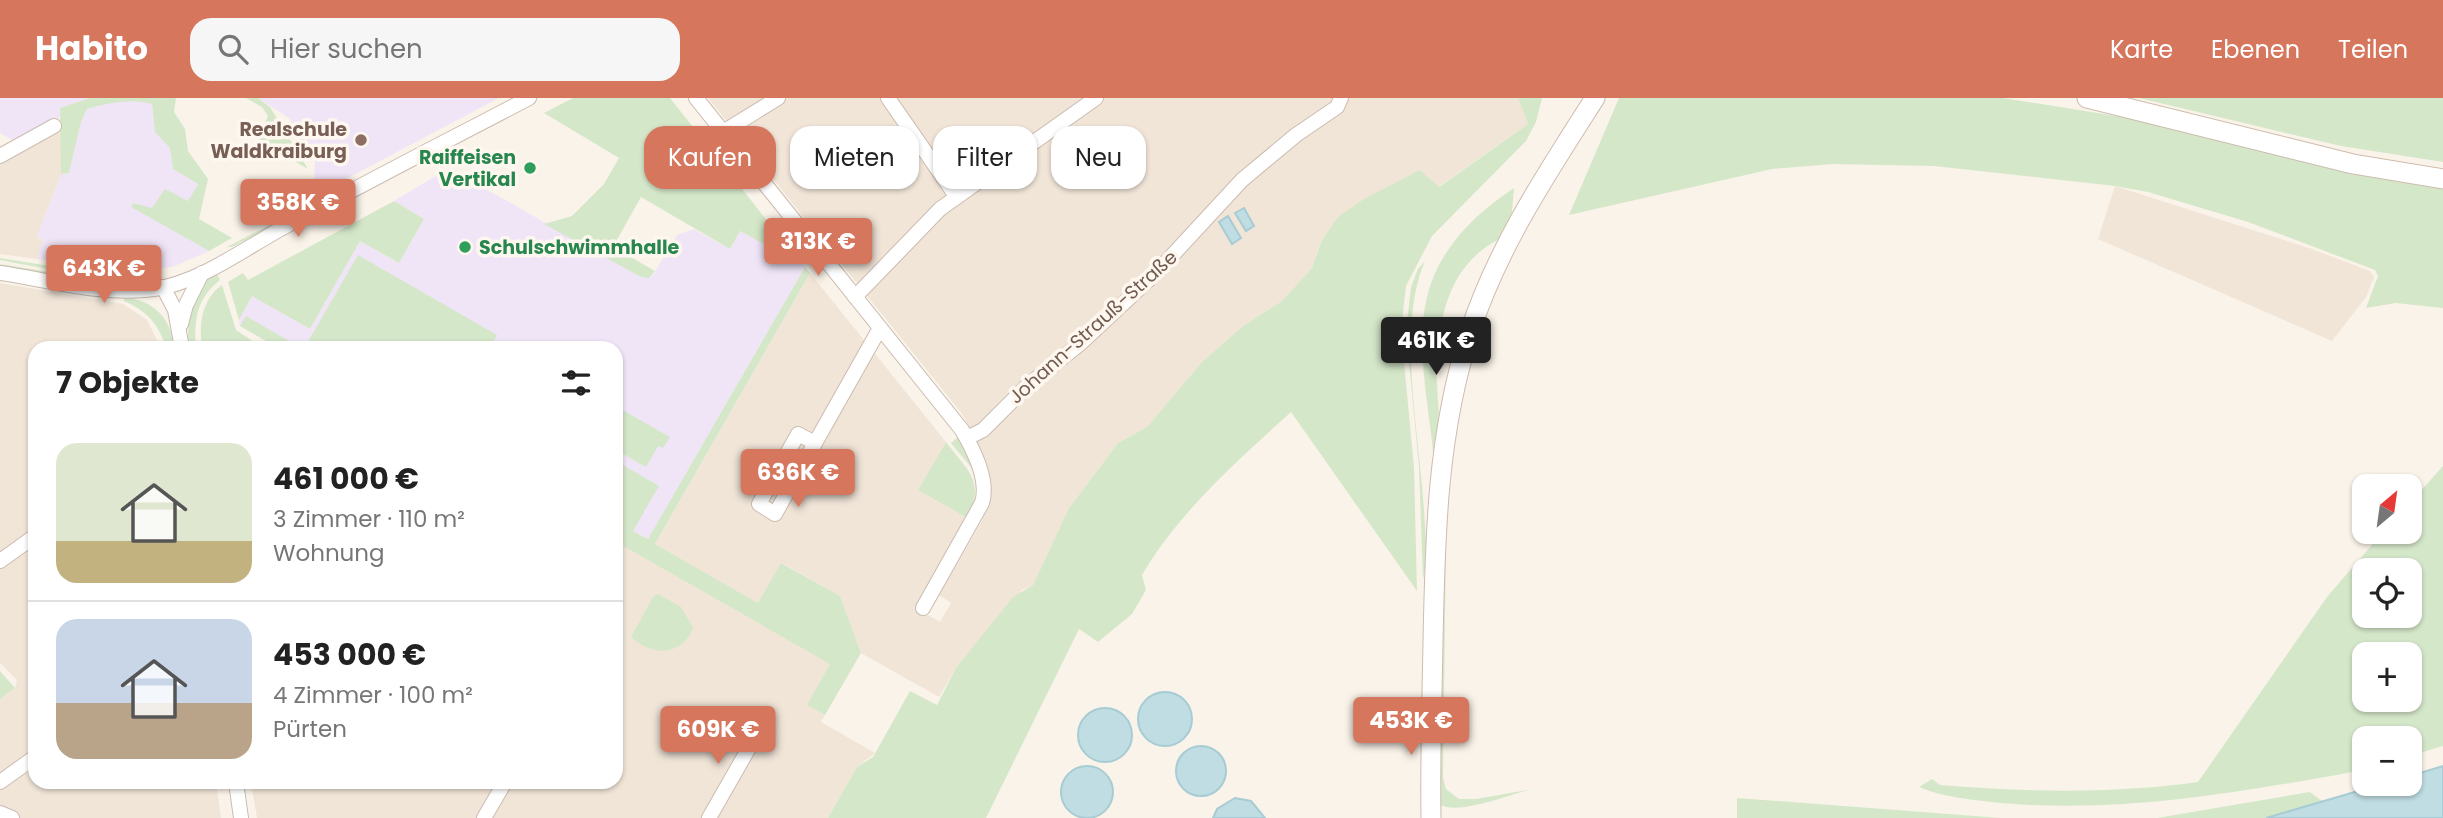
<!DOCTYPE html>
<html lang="de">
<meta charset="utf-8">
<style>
body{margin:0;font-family:Poppins,sans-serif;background:#f6f6f6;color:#222;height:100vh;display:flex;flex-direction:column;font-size:26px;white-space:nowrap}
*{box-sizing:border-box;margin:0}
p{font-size:23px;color:#767676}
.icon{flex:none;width:38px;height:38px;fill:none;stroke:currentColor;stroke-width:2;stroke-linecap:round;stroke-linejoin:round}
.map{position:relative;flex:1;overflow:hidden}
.details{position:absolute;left:28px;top:243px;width:595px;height:448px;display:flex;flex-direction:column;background:#fff;border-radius:21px;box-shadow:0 2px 5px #0004}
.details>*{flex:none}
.hud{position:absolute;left:644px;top:28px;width:665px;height:63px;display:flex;gap:14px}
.needle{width:46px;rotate:29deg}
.buttons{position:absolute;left:2352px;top:376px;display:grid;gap:14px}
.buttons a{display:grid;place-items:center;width:70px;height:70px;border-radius:14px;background:#fff;box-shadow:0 2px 5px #0004;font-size:35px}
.price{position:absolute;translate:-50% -60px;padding:0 16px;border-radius:7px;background:#d6765c;color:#fff;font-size:23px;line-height:46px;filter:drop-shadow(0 2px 4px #0008)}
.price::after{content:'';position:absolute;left:50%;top:42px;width:21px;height:16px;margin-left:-10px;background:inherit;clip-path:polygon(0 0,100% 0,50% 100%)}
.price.selected{background:#222;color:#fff}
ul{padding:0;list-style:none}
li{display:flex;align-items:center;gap:21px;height:175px;padding:0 28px}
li+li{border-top:2px solid #e0e0e0}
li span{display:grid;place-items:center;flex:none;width:196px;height:140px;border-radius:21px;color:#555}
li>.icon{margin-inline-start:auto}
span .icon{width:84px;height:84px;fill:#fffc;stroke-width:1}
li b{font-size:30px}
h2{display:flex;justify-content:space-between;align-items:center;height:84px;padding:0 28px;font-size:30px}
.pill{padding:0 24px;border-radius:21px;background:#fff;box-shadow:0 2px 5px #0004;font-size:24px;line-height:63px}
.pill.selected{background:#d6765c;color:#fff}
header{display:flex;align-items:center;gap:42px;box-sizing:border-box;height:98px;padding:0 35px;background:#d6765c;color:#fff}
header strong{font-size:33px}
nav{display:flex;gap:38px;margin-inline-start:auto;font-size:24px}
.search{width:490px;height:63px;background:#f6f6f6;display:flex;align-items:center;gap:18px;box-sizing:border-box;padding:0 24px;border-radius:21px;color:#767676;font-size:26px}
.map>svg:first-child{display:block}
.residential{fill:#f1e5d8}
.education{fill:#f0e5f7}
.green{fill:#d5e7c9;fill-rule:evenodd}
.water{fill:#bfdde2;stroke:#a7ccd3;stroke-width:2}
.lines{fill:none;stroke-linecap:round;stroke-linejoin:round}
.minor-casing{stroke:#cbbbb0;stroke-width:16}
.secondary-casing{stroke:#cdbcae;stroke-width:21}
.minor{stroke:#fff;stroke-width:14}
.secondary{stroke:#fff;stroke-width:19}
.education-dot{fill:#8d6e63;stroke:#fdf7ef;stroke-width:2.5}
.leisure-dot{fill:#2e9e5b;stroke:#fdf7ef;stroke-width:2.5}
.labels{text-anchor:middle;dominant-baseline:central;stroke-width:7;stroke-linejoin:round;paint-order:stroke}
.education-label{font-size:19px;font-weight:bold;fill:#785e54;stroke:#fdf7ef;text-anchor:end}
.leisure-label{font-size:19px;font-weight:bold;fill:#27864d;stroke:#fdf7ef;text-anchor:end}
.street-label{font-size:19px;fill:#725b4f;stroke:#fdf7ef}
</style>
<header>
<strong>Habito</strong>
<div class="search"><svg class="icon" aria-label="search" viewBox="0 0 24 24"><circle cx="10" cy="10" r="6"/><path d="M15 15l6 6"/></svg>Hier suchen</div>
<nav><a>Karte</a><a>Ebenen</a><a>Teilen</a></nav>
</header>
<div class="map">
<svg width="2443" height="720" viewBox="0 0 2443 720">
<rect width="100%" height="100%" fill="#faf3e9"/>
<!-- residential -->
<g class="residential">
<path d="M708,0h810l10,26 -90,63 -18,-17 -99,71 -9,27 -30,33 -39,25 -41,36 -55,65 -29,16 -49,65 -36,77 -11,5 -66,78 -17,29 -78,-44 -21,-57 -58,-33 -24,40 -103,-59 155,-271 136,169 -28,48 49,28 -51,90 24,14 11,-19 -12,-8 43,-74 8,-24 -14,-56 -13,-26z"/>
<path d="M62,33l-1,43 -24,63 6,3 -6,19 -37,-5v-90z"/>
<path d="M2115,88l194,62 61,23 4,6 -8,20 -34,44 -234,-102z"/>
<path d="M0,185l123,21 24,16 14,28h-126v434h181l5,36h-221v-119l15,-11 2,-8 -17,-17z"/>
<path d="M616,444l215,122 -23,41 17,10 -4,7 54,31 -18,14 -29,51h-571l-6,-36h365z"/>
</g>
<!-- education -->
<g class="education">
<path d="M0,0h90l-30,10v9l-46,24 -14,-8z"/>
<path d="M258,0h241l-170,90 -15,-9 1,-18 -26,-43z"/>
<path d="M142,1l10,5 3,28 15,16 3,21 25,15 -10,18 -37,7 -17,-6 -2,4 77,44 -34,15 -25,5 -29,1 -84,-13 6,-19 -6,-3 24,-63 8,-1 12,-51 6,-13 29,-9z"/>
<path d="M449,70l192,109 12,-2 24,-40 17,-6 36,20 10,-18 47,26 5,-5 13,15 -157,272 -32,-18v-173h-338l-38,-22 -1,-6 13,-24 58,33 50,-88 39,22 25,-44 -30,-18z"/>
</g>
<!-- green -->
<g class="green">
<path d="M90,0h86l-2,14 11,17 3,22 20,28 -9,40 33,19 -23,13 -78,-44 2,-4 19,5 13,-19 23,12 10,-17 -25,-15 -3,-21 -15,-16 -3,-28c-20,-6 -44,-1 -65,5l-6,13 -12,51 -8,1 -1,-66z"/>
<path d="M246,0h12l12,9 38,62 -50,-29 10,-24 -6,-9z"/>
<path d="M573,0h97l122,154 -5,5 -47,-26 -10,18 -89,-52 -28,50 42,24 -6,7 -8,-1 -97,-53 28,-8 32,-32 15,-26 -75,-45z"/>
<path d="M1518,0h24l-6,24 -10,19 -94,95 -26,50 -5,44 13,138 3,123 -126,-179c-54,49 -112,100 -149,163l4,15 -14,24 -34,28 -19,-13 -93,189h-158l29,-51 16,-10 37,-66 27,14 19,-37 57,-71 20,-12 36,-77 49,-65 29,-16 55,-65 41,-36 39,-25 30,-33 9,-26 17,-25 26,-18 56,-29 19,17 89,-63z"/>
<path d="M1619,0h384l151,24 289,64v122l-47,-5 -30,5 12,-32 -3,-6 -127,-48 -100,-30 -33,-6 -181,-20 -101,-2 -61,5 -203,46z"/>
<path d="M2139,0h304v64l-102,-16z"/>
<path d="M1514,90l-4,46c-59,25 -69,73 -74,132l10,174 -3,238 3,11 13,10h17l57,-10c-23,5 -72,26 -93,16 -2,-113 -1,-226 -6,-339 -3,-55 -20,-115 -7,-169 12,-49 47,-82 87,-109z"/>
<path d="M315,103l1,2 -84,44h-5z"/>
<path d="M394,103l30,18 -25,44 -39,-22 -50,88 -58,-33 -13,24 -11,-38 15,-9 5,7z"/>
<path d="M358,157l139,80 -7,13 -185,-1z"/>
<path d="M0,160l94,15 57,2c-17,12 -125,-10 -151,-15z"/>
<path d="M1425,163c-29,65 -5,176 -1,249 1,22 5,47 -1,69l-4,-112 -13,-136 5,-44 7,-18z"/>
<path d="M0,166l93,15 55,3c-11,7 -139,-10 -148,-18z"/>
<path d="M805,169l5,6 -155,271 103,59 23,-40 59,33 21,57 -36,62 -18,-10 23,-41 -214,-122v-81l43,25 -26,45 15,8z"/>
<path d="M216,174l4,8c-24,19 -26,40 -24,68h-7c-3,-27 2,-60 27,-76z"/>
<path d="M222,187l14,45 27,18h-61c-3,-23 -1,-48 20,-63z"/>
<path d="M124,199c30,4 47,20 50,51h-8c-7,-24 -19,-37 -42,-47z"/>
<path d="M246,218l55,32h-23l-38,-22z"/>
<path d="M619,310l51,29 -7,11 -5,-2 -12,21 -30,-17v-37z"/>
<path d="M958,339l16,34 -23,-28z"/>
<path d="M946,344c22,29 40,40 21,76l-49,-28z"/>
<path d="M2443,368v280l-33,10v-18h-46v32c-119,21 -240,44 -362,33 -28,-3 -57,-5 -83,-16l13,-8 8,6c86,7 172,9 258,-3l129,-185 56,-65h27v-29zM2364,472h46v46h-46zM2364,556h46v46h-46z"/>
<path d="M658,496l23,13 12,21c-11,29 -42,28 -62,9l22,-40z"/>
<path d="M0,573l15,17 -15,11z"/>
<path d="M2310,694l12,9 -56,17h-109z"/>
<path d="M1737,700l264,20h-264z"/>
</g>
<!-- water -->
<g class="water">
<path d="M1244,110l10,18 -8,5 -11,-18z"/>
<path d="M1228,118l13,22 -9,6 -13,-22z"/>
<circle cx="1165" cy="621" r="27"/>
<circle cx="1105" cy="637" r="27"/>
<circle cx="1201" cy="673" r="25"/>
<circle cx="1087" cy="694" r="26"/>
<path d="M2443,668v52h-177l116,-34h28v-8z"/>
<path d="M1235,700l16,3 14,17h-52l4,-9z"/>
</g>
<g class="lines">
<!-- minor casing -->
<g class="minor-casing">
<g id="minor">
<path d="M696,0l266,332c12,21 27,50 20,73l-59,105"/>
<path d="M888,0l68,98"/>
<path d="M723,34l55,-34"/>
<path d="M0,58l54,-30"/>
<path d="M0,175c49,7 105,23 154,16 48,-7 92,-42 134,-64 80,-44 161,-85 241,-127"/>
<path d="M163,189l12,23 7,38"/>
<path d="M855,199l85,-88 156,-111"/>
<path d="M181,226l5,-19 16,-32"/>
<path d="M967,340l16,-8 45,-45 53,-42 75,-70 86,-93 54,-45 41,-28 4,-9"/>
<path d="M815,345l-17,-9 -39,70 16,10 105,-186"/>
<path d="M0,463l35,-25"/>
<path d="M0,684l35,-25"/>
<path d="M236,684l5,36"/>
<path d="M0,715l12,5"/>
<path d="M484,720l21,-36"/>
<path d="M709,720l49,-86"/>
</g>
</g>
<!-- secondary casing -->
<g class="secondary-casing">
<g id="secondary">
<path d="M2087,0l266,66 90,15"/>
<path d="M1431,720c-1,-58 1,-117 2,-176 2,-105 4,-209 37,-310 27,-84 77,-159 125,-234"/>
</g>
</g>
<!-- minor -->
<use href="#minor" class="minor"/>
<!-- secondary -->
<use href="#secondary" class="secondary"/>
</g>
<!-- markers -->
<circle class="education-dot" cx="361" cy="42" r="7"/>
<g class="leisure-dot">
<circle cx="530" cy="70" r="7"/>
<circle cx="465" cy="149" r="7"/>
</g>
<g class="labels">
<!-- education labels -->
<g class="education-label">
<text x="347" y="31">Realschule<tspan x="347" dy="22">Waldkraiburg</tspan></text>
</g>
<!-- leisure labels -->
<g class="leisure-label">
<text x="516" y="59">Raiffeisen<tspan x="516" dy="22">Vertikal</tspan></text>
<text x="479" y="149" text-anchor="start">Schulschwimmhalle</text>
</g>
<!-- street labels -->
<g class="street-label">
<text transform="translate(1093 229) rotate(-42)">Johann-Strauß-Straße</text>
</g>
</g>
</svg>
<div class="buttons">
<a><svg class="needle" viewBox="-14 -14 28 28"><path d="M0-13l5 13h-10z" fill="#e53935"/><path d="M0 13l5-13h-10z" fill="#767676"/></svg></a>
<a><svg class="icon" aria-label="locate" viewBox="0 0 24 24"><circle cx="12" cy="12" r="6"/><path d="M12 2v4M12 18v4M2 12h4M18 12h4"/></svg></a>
<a>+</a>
<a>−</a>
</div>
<b class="price" style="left:298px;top:141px">358K €</b>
<b class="price" style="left:818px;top:180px">313K €</b>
<b class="price" style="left:104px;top:207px">643K €</b>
<b class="price selected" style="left:1436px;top:279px">461K €</b>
<b class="price" style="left:798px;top:411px">636K €</b>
<b class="price" style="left:1411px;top:659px">453K €</b>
<b class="price" style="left:718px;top:668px">609K €</b>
<div class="hud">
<a class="pill selected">Kaufen</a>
<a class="pill">Mieten</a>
<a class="pill">Filter</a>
<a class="pill">Neu</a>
</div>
<section class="details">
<h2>7 Objekte<svg class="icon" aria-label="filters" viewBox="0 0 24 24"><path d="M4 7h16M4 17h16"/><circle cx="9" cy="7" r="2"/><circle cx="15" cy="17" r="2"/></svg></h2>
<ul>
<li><span style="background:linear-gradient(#dfe7d0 70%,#c2b280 0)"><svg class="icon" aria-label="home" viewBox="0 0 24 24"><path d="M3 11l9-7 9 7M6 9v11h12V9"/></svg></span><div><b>461 000 €</b><p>3 Zimmer · 110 m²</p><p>Wohnung</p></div></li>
<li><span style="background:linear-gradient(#c9d6e8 60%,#b9a48a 0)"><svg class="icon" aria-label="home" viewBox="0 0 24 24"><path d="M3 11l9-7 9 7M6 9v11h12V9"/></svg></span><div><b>453 000 €</b><p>4 Zimmer · 100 m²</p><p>Pürten</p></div></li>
</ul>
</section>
</div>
